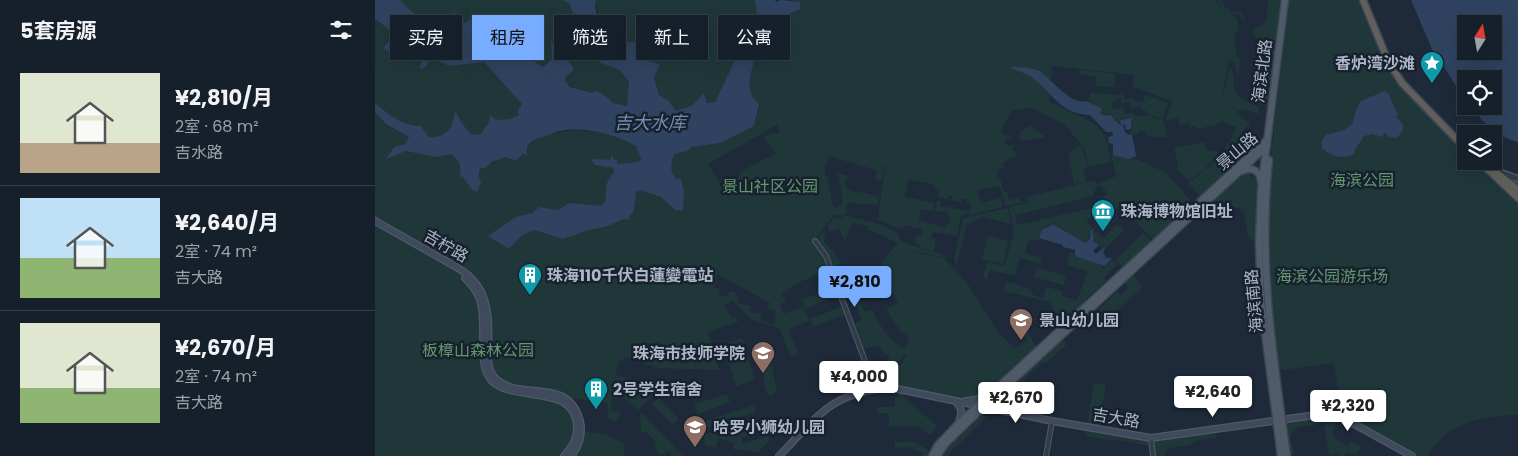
<!DOCTYPE html>
<html lang="zh">
<meta charset="utf-8">
<style>
body{margin:0;font-family:Poppins,"Noto Sans SC",sans-serif;background:#232d37;color:#f1f3f6;height:100vh;display:flex;flex-direction:column;font-size:19px;white-space:nowrap}
*{box-sizing:border-box;margin:0}
p{font-size:16px;color:#9ea3a9}
.icon{flex:none;width:28px;height:28px;fill:none;stroke:currentColor;stroke-width:2;stroke-linecap:round;stroke-linejoin:round}
.map{position:relative;flex:1;overflow:hidden}
.details{display:flex;flex-direction:column;background:#16202b;width:375px}
.details>*{flex:none}
.top-card{position:absolute;left:15px;top:15px;width:475px;height:45px;display:flex;gap:10px}
.needle{width:32px;rotate:11deg}
.fabs{position:absolute;left:1082px;top:15px;display:grid;gap:10px}
.fabs a{display:grid;place-items:center;width:45px;height:45px;border-radius:0px;background:#16202b;box-shadow:0 5px 20px #0002,0 0 0 1px #353e47;font-size:25px}
.price{position:absolute;translate:-50% -42px;padding:0 11px;border-radius:5px;background:#fff;color:#222;font-size:16px;line-height:32px;filter:drop-shadow(0 1px 2px #0008)}
.price::after{content:'';position:absolute;left:50%;top:30px;width:15px;height:11px;margin-left:-8px;background:inherit;clip-path:polygon(0 0,100% 0,50% 100%)}
.price.active{background:#78acff;color:#111}
ul{padding:0;list-style:none}
li{display:flex;align-items:center;gap:15px;height:125px;padding:0 20px}
li+li{border-top:1px solid #353e47}
li span{display:grid;place-items:center;flex:none;width:140px;height:100px;border-radius:0px;color:#555}
li>.icon{margin-inline-start:auto}
span .icon{width:60px;height:60px;fill:#fffc;stroke-width:1}
li b{font-size:21px}
h2{display:flex;justify-content:space-between;align-items:center;height:60px;padding:0 20px;font-size:21px}
.pill{padding:0 18px;border-radius:0px;background:#16202b;box-shadow:0 5px 20px #0002,0 0 0 1px #353e47;font-size:18px;line-height:45px}
.pill.active{background:#78acff;color:#111}
main{display:flex;flex:1;min-height:0}
.map>svg:first-child{display:block}
.green{fill:#20373a;fill-rule:evenodd}
.water{fill:#2f4360;fill-rule:evenodd}
.lines{fill:none;stroke-linecap:round;stroke-linejoin:round}
.minor-casing{stroke:#505967;stroke-width:6}
.tertiary-casing{stroke:#505967;stroke-width:8}
.secondary-casing{stroke:#505967;stroke-width:8}
.primary-casing{stroke:#3c4553;stroke-width:9}
.trunk-casing{stroke:#3d4654;stroke-width:9}
.minor{stroke:#323c49;stroke-width:4}
.tertiary{stroke:#323c49;stroke-width:5}
.secondary{stroke:#404a5d;stroke-width:5.5}
.primary{stroke:#505b6a;stroke-width:6}
.trunk{stroke:#605f5c;stroke-width:6}
.labels{text-anchor:middle;dominant-baseline:central;stroke-width:5;stroke-linejoin:round;paint-order:stroke}
.poi-label{font-size:16px;font-weight:bold;fill:#acb6c6;stroke:#18212e;text-anchor:start}
.street-label{font-size:16px;fill:#acb6c6;stroke:#18212e}
.park-label{font-size:16px;fill:#62986e;stroke:#18212e}
.water-label{font-size:18px;font-style:italic;fill:#728db2;stroke:#18212e}
</style>
<main>
<section class="details">
<h2>5套房源<svg class="icon" aria-label="filters" viewBox="0 0 24 24"><path d="M4 7h16M4 17h16"/><circle cx="9" cy="7" r="2"/><circle cx="15" cy="17" r="2"/></svg></h2>
<ul>
<li><span style="background:linear-gradient(#dfe7d0 70%,#b9a48a 0)"><svg class="icon" aria-label="home" viewBox="0 0 24 24"><path d="M3 11l9-7 9 7M6 9v11h12V9"/></svg></span><div><b>¥2,810/月</b><p>2室 · 68 m²</p><p>吉水路</p></div></li>
<li><span style="background:linear-gradient(#bfe0f5 60%,#8fb573 0)"><svg class="icon" aria-label="home" viewBox="0 0 24 24"><path d="M3 11l9-7 9 7M6 9v11h12V9"/></svg></span><div><b>¥2,640/月</b><p>2室 · 74 m²</p><p>吉大路</p></div></li>
<li><span style="background:linear-gradient(#dfe7d0 65%,#8fb573 0)"><svg class="icon" aria-label="home" viewBox="0 0 24 24"><path d="M3 11l9-7 9 7M6 9v11h12V9"/></svg></span><div><b>¥2,670/月</b><p>2室 · 74 m²</p><p>吉大路</p></div></li>
</ul>
</section>
<div class="map">
<svg width="1143" height="456" viewBox="0 0 1143 456">
<rect width="100%" height="100%" fill="#1e2a39"/>
<!-- green -->
<g class="green">
<path d="M25,0h163l6,3 12,31 18,28c5,3 10,2 16,4 17,8 15,24 13,40l-15,-3c-12,-13 -35,-9 -48,-21l1,-5 6,-6 -20,-12 -9,8c-20,-12 -46,-21 -39,-49 -7,6 -8,13 -15,17l-29,-15c-7,5 -13,9 -22,8 -9,-1 -31,-21 -38,-28z"/>
<path d="M221,0h159l3,14 -43,88 -8,1 -3,-9 -11,11 -17,6 -7,-10 -10,-6 -5,-17 5,-14 -12,-2 -8,-9 -31,-17 -8,-10z"/>
<path d="M417,0h423l13,14 -12,-14h6l3,7 4,2 3,4 9,-2 4,9 -1,1 -6,-7 -6,1 6,5v11l-3,1c-1,6 1,15 1,22l5,8 -3,14 -4,-13 -5,-3 -7,36 5,4 -4,-4 6,-27 2,-1 4,13 -2,1c2,16 12,20 26,24v8l-14,-5 -8,2 -3,-3 -8,3 8,-2 11,11 6,2 -12,13 2,5 18,6 -57,52 -14,-15c20,-13 40,-33 48,-56l2,1 -16,-7 -6,4 -19,4 -1,-3 -6,1 -1,-3 -10,1 -1,-7 -13,3 7,-20 -39,-14 1,-12 -82,-9 -3,36 45,21 11,12 6,27 -22,5 -5,-19 -19,-23 -32,-17 -21,2 -10,19v5l10,3 -7,3 2,6 7,-2 -2,6 3,2 1,5 -9,2v2l-4,2 1,5 -6,2v8h2l4,14h3l2,8 10,-2 2,5 -16,3 -5,-20 -24,5 2,1 3,11 20,-5 2,9 -34,8v-2l-8,3 -4,20 -24,-4 -2,6 5,1 -2,12 -12,-3 -7,-5 1,-8 6,1 1,-7 -19,-4 -1,5 -25,-10 7,-53 13,3 -14,-4 -2,15 -7,-2 1,-9 -47,-14 2,-6 -6,18v8l3,1 4,26 3,5 8,-4 -4,-27 -2,-4 11,3 -3,10 4,4 5,2 13,1 12,4 -1,8 -31,-2 -1,11 -12,1 -21,28 12,-13 -1,12 10,10 8,12 -47,20 -13,10 4,8 -6,2 3,10 20,-7 6,14 -20,8 9,25 -7,3 -12,-29 -29,-9 -18,-19 -8,6 8,12 3,-1 4,4 -31,11 11,38 -62,-2 -30,-11 -8,5c-4,13 -9,27 4,36l-12,1 1,13 8,-1 -3,11 -9,-4 -1,-15 -35,-5c9,10 14,21 13,34l20,2 18,9 2,13h-250v-344l11,12 23,13 -4,7 -11,3 -7,11 19,-7 30,6 15,-3 7,4 5,19 9,13 8,-15v-7c9,-2 17,-8 26,-11l10,4 7,-8 4,3c0,-16 5,-15 18,-20 31,-10 63,-5 91,10l5,13 -3,3 -20,2 -1,-5 -2,1 -4,-4v4l-16,5 18,3 1,4c-9,12 -4,22 -12,34l-33,-3 -11,7 -19,-3 -7,6 -16,4 6,18 12,-5 29,9 26,-9 16,-3 19,-8 10,-8 2,-20c15,-5 29,9 39,19l2,-31c-8,-8 -6,-16 -3,-25l14,-3 3,-4 29,-4 34,-17 5,-18c-16,-20 -9,-28 -4,-51l2,-3 35,-4c-6,-6 -15,-8 -22,-13l-1,-7 13,-13 18,-8zM403,124l1,10h-9l-6,3 12,16 -34,18 -15,24 -19,-31zM533,179l27,6 -1,4 5,1 -1,7 9,2 1,-3h5l-1,4 9,2 1,-3h5v4l4,1 -1,7 -30,-5 1,-5 -4,-1 -2,11 12,1 1,5 3,1 -2,6h-2l-1,4 -27,-8 1,-11 13,2 2,-8 -30,-6zM342,274l53,29 -4,6 10,2 -2,13 -13,-3 1,-7 -12,-2 1,-6 -13,-3 1,-6 -3,-1 1,-3 -8,-2 -1,6 -9,-2 1,-6 -5,-1 -2,5z"/>
<path d="M893,0h16l-13,107 -22,-5 7,-7 1,-14 5,-10 -3,-10 2,-20 -8,-7 2,-5 5,-3 1,2 6,-10z"/>
<path d="M914,0h73l29,66 75,83v12h13l39,39v214c-36,5 -70,5 -90,42h-14l-72,-39 -8,-54 -59,8 -10,-164z"/>
<path d="M0,19l20,15 -1,4 -9,7 7,9c12,-7 20,-3 32,2l-5,12 11,-11 19,9 35,-4 39,42 -4,11 -9,4 -21,3 -9,13 -10,-1 -10,-14 -5,-9c-2,17 -8,27 -26,26l-8,-11c-10,0 -25,-6 -34,-12 -4,-4 -6,-9 -12,-10z"/>
<path d="M704,70l36,4 -1,13 -18,-1v-10l-17,-1z"/>
<path d="M715,93l20,1 -4,16 4,-15 9,-1 1,4 -8,4 1,7 11,-1v6l10,-1 1,4 14,-2 15,6 3,17 -9,-2 -2,2 -9,-3 -1,-3 -6,-2 -5,5 -5,-2 3,-9 -1,-7 -10,2 -2,3 -5,-2 -4,-6h-8l-3,-2 3,-4 -14,-6z"/>
<path d="M748,93l1,6 11,-1v4l9,-1v-6l24,8 -5,16 -18,-6 1,-3h-4l-1,-4 -10,2 -1,-6 -9,1 -1,-9z"/>
<path d="M655,126l16,11 -21,4 -6,-1v-3l2,-6z"/>
<path d="M830,142l2,9 7,-1 4,4 -16,18 -14,9 -11,-13 1,-6h-1l-3,-14z"/>
<path d="M706,145l7,23 -5,1 3,12 -12,3 -5,-25v-6z"/>
<path d="M736,155c14,3 27,3 39,10l-1,1 16,5 30,35 -40,36 -35,-37 -11,10 -9,-7 -14,13 7,7 -4,3v8l-5,4 -31,-20c-10,3 -12,9 -16,18l-8,-2 -4,14 17,4 -2,7 -20,-6 -5,18 -25,-6 -3,10 -4,-3 4,-15 18,4 9,-35 -5,-24 19,-4 -1,-6 68,-17 2,4 31,-13 -12,4zM722,185l4,1 17,18 -11,-11 -15,15 -75,17 -2,-10 78,-19z"/>
<path d="M870,172c7,2 10,5 13,11l-1,58h-4l-5,-4 -4,-25 -6,-5 -5,3 -9,-8 -10,10 -6,-3 -2,-3z"/>
<path d="M633,208l3,16 -28,-7 -17,9 -9,39 -3,-5 9,-42z"/>
<path d="M468,215l33,8 21,9 4,9 45,15 2,2 -32,-6 -7,-3 7,4 28,5 23,25 32,51 16,14 13,-8 -5,-8 3,-2 12,19 -51,47 -16,5 -83,-13 19,-34h-3l-13,20 -9,-5 8,-13 -8,-4 -3,-7 -15,4 -9,-26 7,-3 -16,-38 8,-1v6l8,2 -2,12 5,11 7,-2c8,16 16,29 32,39l6,-11 -10,-7 -14,-23 12,-4 -8,-16 -9,-25 17,-20 -31,-14v-3l-15,-3 -7,18 -6,-13 -10,4 -2,-5 8,-10 7,1z"/>
<path d="M742,224l7,6 -19,19 -12,-8 1,-5 -1,-4 2,-1 9,7z"/>
<path d="M768,233l7,7v6l-25,23 -9,-9z"/>
<path d="M613,236l20,5 -5,23 -21,-5z"/>
<path d="M695,253l4,1 2,3 27,8 -1,6 10,-12 5,5 -13,13 2,4 -21,19 3,4 -20,17 -15,-11 -3,-8 -46,-11 2,-9 12,2v2l12,3 4,7 9,2 3,-11 17,4 -1,5 15,4 11,-29 -21,-6z"/>
<path d="M662,268l29,8 -2,9 -30,-8z"/>
<path d="M756,273l12,14 -46,42 -13,-13 8,-8 4,4 21,-20 3,3 9,-8 -7,-7z"/>
<path d="M461,287l3,8 -33,13 -4,-8z"/>
<path d="M468,306l4,8 -34,13 -3,-8z"/>
<path d="M686,337l6,7 -22,20 -2,-2 -18,16 1,2 -7,7 -10,3 4,-8z"/>
<path d="M367,338l4,13 -20,6 -4,-12z"/>
<path d="M386,351l5,1 3,5 8,32 -2,4 -5,3 -5,-7z"/>
<path d="M371,352l9,28 -19,6 -9,-28z"/>
<path d="M241,375l28,7 11,11 -16,17 -21,-16 -3,-16z"/>
<path d="M719,383l12,2 -8,41 -11,-2z"/>
<path d="M517,389l10,1 2,8 33,28 -7,9 -12,-9 -29,1v-14h-12v-6h18v-10h6z"/>
<path d="M352,394l3,8 -32,12 -4,-10z"/>
<path d="M284,398l20,21 -6,6 -21,-21z"/>
<path d="M379,405l2,7 -55,18 -2,-7z"/>
<path d="M605,411l6,6 -29,29 -4,3 -5,7h-10z"/>
<path d="M265,413h2l41,43h-12l-1,-5 -5,1v2l-6,1 -5,-11 2,-2 -9,-10 -6,1z"/>
<path d="M946,415l1,9 -24,3 -8,8 2,11 3,8 -8,1 -4,-35z"/>
<path d="M955,415l9,2 -7,14 1,6 15,9 2,-5 11,6 -5,9 -9,-4 -3,4h-5l-1,-3 -9,3 -6,-40z"/>
<path d="M381,419l4,13 -19,6 2,6 23,-8 4,4 -12,12 -25,-3 1,-6 -16,-5 -2,9 -10,-1 -3,-11z"/>
<path d="M711,428l64,11 1,7 -37,-7 -1,2 -28,-5z"/>
<path d="M840,429l1,9 -22,3 -4,4 -21,3 -6,8h-9l-2,-17z"/>
<path d="M563,436l5,2 -12,18h-10l1,-3 -11,-6 -16,1v-6h20l14,9z"/>
</g>
<!-- water -->
<g class="water">
<path d="M0,0h25l10,10 27,18 15,-2 -2,-8 4,-6 6,8 5,3 9,-6 6,15 9,3 4,-3 4,-8 8,-7 -3,12 8,18 33,20 9,-8 -1,-17 5,2 17,23v4l-7,6 -1,4 5,6 22,6 5,-2 11,7 5,5 14,3 2,-24c-13,-20 -13,-11 -30,-20l-18,-28 -12,-31 -6,-3h33c-3,22 10,34 27,44l6,-2h7c4,16 8,19 24,22l-6,14 5,17 10,6 7,10 17,-6 11,-12 3,10 8,-1 42,-88 -2,-14h20l1,2 5,-2 19,2v7l-18,8 -13,13 1,7c2,2 4,4 7,5 7,2 11,-1 15,8l-35,4 -2,3c-4,19 -12,33 4,47l-5,22 -34,17 -29,4 -3,4 -14,3c-3,9 -5,18 3,25h4l3,13 -1,19 -8,-1 -14,-13 -20,-7 -5,2 -2,19 -5,5v4l-5,-1 -19,8 -16,3 -26,9 -29,-9 -12,5 -13,14 -21,-13 28,-19 16,-4 7,-6 19,3 11,-7 33,3c6,-9 3,-10 4,-19 1,-6 5,-10 8,-15l-1,-4 -18,-3 -4,-6 20,1v-5l4,5 2,-1 1,5 20,-2 3,-3 -5,-13c-20,-11 -53,-20 -76,-15 -5,1 -10,4 -15,5 -13,5 -19,4 -18,20l-4,-3 -7,8 -10,-4 -14,5 -7,6h-5l-1,9 2,6 -4,9 -5,-2 -9,-13 -3,-1c1,-10 0,-16 -9,-22l-15,3 -30,-6 -20,8 8,-12 11,-3 4,-7 -23,-13 -11,-12v-8l3,1c11,11 27,21 43,21l8,11c19,1 24,-10 26,-27l5,10 10,14 10,1 9,-13 1,-7 6,5 14,-1 9,-4 -1,-6 3,-2 1,-3 -38,-42 -35,4 -19,-9 -3,9 -5,3 -3,-1 5,-12c-12,-5 -20,-9 -32,-2l-8,-5 1,-4 9,-7 1,-4 -20,-15z"/>
<path d="M1036,0h107v142c-19,-4 -36,-20 -47,-36h23v-27h-28v22l-34,-52zM1091,24h28v27h-28z"/>
<path d="M634,67c10,0 21,0 30,4 12,7 32,35 47,30l16,7 -2,5 3,2h8l4,6 3,1 1,2 3,1 -2,-3 1,-2 11,-2 -1,11 -5,1 -1,-6 -2,1 2,7 4,3 3,-1 4,22 -7,3 -16,-4v-11l-4,-1 -1,-6 5,-1 -1,-4h-6l-16,-17c-29,-1 -36,-20 -56,-36 -7,-6 -17,-8 -25,-12z"/>
<path d="M1010,91l3,2 10,22 -3,2c10,5 11,14 1,21l-9,-2 -1,-4 -5,5 -9,-3 -8,2 -8,12 -2,6c-13,5 -21,3 -32,-6v-7l4,-6 19,-5 8,-7 3,-13 5,-9z"/>
<path d="M731,216l-14,16 2,4 -1,5 6,4 -6,6 3,3 7,-6 2,1 -2,3 3,6h6l-7,8 -28,-9 -2,-2v-5l-12,-3v-2l-24,-7 3,-8 11,-6 32,19 5,-4v-8l4,-2z"/>
</g>
<g class="lines">
<!-- minor casing -->
<g class="minor-casing">
<g id="minor">
<path d="M440,241l11,15 49,132"/>
<path d="M776,438l2,18"/>
<path d="M671,456l6,-35"/>
</g>
</g>
<!-- tertiary casing -->
<g class="tertiary-casing">
<path id="tertiary" d="M1111,163l16,10 16,6"/>
</g>
<!-- secondary casing -->
<g class="secondary-casing">
<g id="secondary">
<path d="M0,221l83,47c33,20 31,50 30,84 0,9 0,18 6,25 25,27 74,-3 86,44 3,12 -1,26 -9,35"/>
<path d="M90,278c6,6 12,13 15,22 8,21 -4,66 12,81 24,22 81,2 85,44 1,13 -5,23 -13,31"/>
<path d="M634,385c-7,11 -6,20 6,27"/>
<path d="M591,401l21,-3"/>
<path d="M581,402c7,7 6,13 2,21"/>
<path d="M404,456c39,-40 54,-66 114,-68l159,33 99,17 179,-25 13,5 69,38"/>
</g>
</g>
<!-- primary casing -->
<g class="primary-casing">
<g id="primary">
<path d="M894,160c-11,101 4,196 18,296"/>
<path d="M867,171c10,-5 18,0 19,11"/>
<path d="M557,456l6,-11 20,-21 309,-284"/>
<path d="M562,456l9,-13 29,-28 292,-269"/>
<path d="M906,456l-20,-154 -2,-60 2,-52 24,-190"/>
</g>
</g>
<!-- trunk casing -->
<g class="trunk-casing">
<g id="trunk">
<path d="M988,0l25,61 14,22 64,66"/>
<path d="M1104,161l39,37"/>
<path d="M1121,172l22,18"/>
</g>
</g>
<!-- minor -->
<use href="#minor" class="minor"/>
<!-- tertiary -->
<use href="#tertiary" class="tertiary"/>
<!-- secondary -->
<use href="#secondary" class="secondary"/>
<!-- primary -->
<use href="#primary" class="primary"/>
<!-- trunk -->
<use href="#trunk" class="trunk"/>
</g>
<!-- icons -->
<defs>
<g id="sight-pin" transform="scale(1.25)"><path d="M0 17L-7.5 6A9.5 9.5 0 1 1 7.5 6Z" fill="#0f9aa8" stroke="#18212e"/><path d="M0-6L1.8-2.2L6-1.7L2.9 1.2L3.7 5.4L0 3.3L-3.7 5.4L-2.9 1.2L-6-1.7L-1.8-2.2Z" fill="#fff"/></g>
<g id="museum-pin" transform="scale(1.25)"><path d="M0 17L-7.5 6A9.5 9.5 0 1 1 7.5 6Z" fill="#0f9aa8" stroke="#18212e"/><path d="M0-6L6-3V-2H-6V-3ZM-5-1h2V3h-2ZM-1-1h2V3h-2ZM3-1h2V3H3ZM-6 4H6V6H-6Z" fill="#fff"/></g>
<g id="building-pin" transform="scale(1.25)"><path d="M0 17L-7.5 6A9.5 9.5 0 1 1 7.5 6Z" fill="#0f9aa8" stroke="#18212e"/><path d="M-4-6H4V6H1V3H-1V6H-4ZM-2.5-4.3h1.7v1.8h-1.7ZM.8-4.3h1.7v1.8H.8ZM-2.5-1h1.7V.8h-1.7ZM.8-1h1.7V.8H.8Z" fill="#fff"/></g>
<g id="school-pin" transform="scale(1.25)"><path d="M0 17L-7.5 6A9.5 9.5 0 1 1 7.5 6Z" fill="#8d6e63" stroke="#18212e"/><path d="M0-5L7-2L0 1L-7-2ZM-4 1L0 2.5L4 1V4Q0 6-4 4Z" fill="#fff"/></g>
<g id="university-pin" transform="scale(1.25)"><path d="M0 17L-7.5 6A9.5 9.5 0 1 1 7.5 6Z" fill="#8d6e63" stroke="#18212e"/><path d="M0-5L7-2L0 1L-7-2ZM-4 1L0 2.5L4 1V4Q0 6-4 4Z" fill="#fff"/></g>
</defs>
<g fill-rule="evenodd">
<use href="#sight-pin" x="1057" y="63"/>
<use href="#museum-pin" x="728" y="211"/>
<use href="#building-pin" x="155" y="275"/>
<use href="#school-pin" x="646" y="320"/>
<use href="#university-pin" x="388" y="353"/>
<use href="#building-pin" x="221" y="389"/>
<use href="#school-pin" x="320" y="427"/>
</g>
<g class="labels">
<!-- poi labels -->
<g class="poi-label">
<text x="1040" y="63" text-anchor="end">香炉湾沙滩</text>
<text x="746" y="211">珠海博物馆旧址</text>
<text x="172" y="275">珠海110千伏白蓮變電站</text>
<text x="664" y="320">景山幼儿园</text>
<text x="370" y="353" text-anchor="end">珠海市技师学院</text>
<text x="238" y="389">2号学生宿舍</text>
<text x="338" y="427">哈罗小狮幼儿园</text>
</g>
<!-- street labels -->
<g class="street-label">
<text transform="translate(887 71) rotate(-83)">海滨北路</text>
<text transform="translate(862 151) rotate(-40)">景山路</text>
<text transform="translate(71 246) rotate(30)">吉柠路</text>
<text transform="translate(879 301) rotate(-95)">海滨南路</text>
<text transform="translate(741 418) rotate(10)">吉大路</text>
</g>
<!-- park labels -->
<g class="park-label">
<text x="987" y="180">海滨公园</text>
<text x="395" y="186">景山社区公园</text>
<text x="957" y="276">海滨公园游乐场</text>
<text x="103" y="350">板樟山森林公园</text>
</g>
<!-- water labels -->
<g class="water-label">
<text x="275" y="122">吉大水库</text>
</g>
</g>
</svg>
<div class="fabs">
<a><svg class="needle" viewBox="-14 -14 28 28"><path d="M0-13l5 13h-10z" fill="#e53935"/><path d="M0 13l5-13h-10z" fill="#9ea3a9"/></svg></a>
<a><svg class="icon" aria-label="locate" viewBox="0 0 24 24"><circle cx="12" cy="12" r="6"/><path d="M12 2v4M12 18v4M2 12h4M18 12h4"/></svg></a>
<a><svg class="icon" aria-label="layers" viewBox="0 0 24 24"><path d="M12 4l9 5-9 5-9-5zM3 14l9 5 9-5"/></svg></a>
</div>
<b class="price active" style="left:480px;top:308px">¥2,810</b>
<b class="price" style="left:484px;top:403px">¥4,000</b>
<b class="price" style="left:838px;top:418px">¥2,640</b>
<b class="price" style="left:641px;top:424px">¥2,670</b>
<b class="price" style="left:973px;top:432px">¥2,320</b>
<div class="top-card">
<a class="pill">买房</a>
<a class="pill active">租房</a>
<a class="pill">筛选</a>
<a class="pill">新上</a>
<a class="pill">公寓</a>
</div>
</div>
</main>
